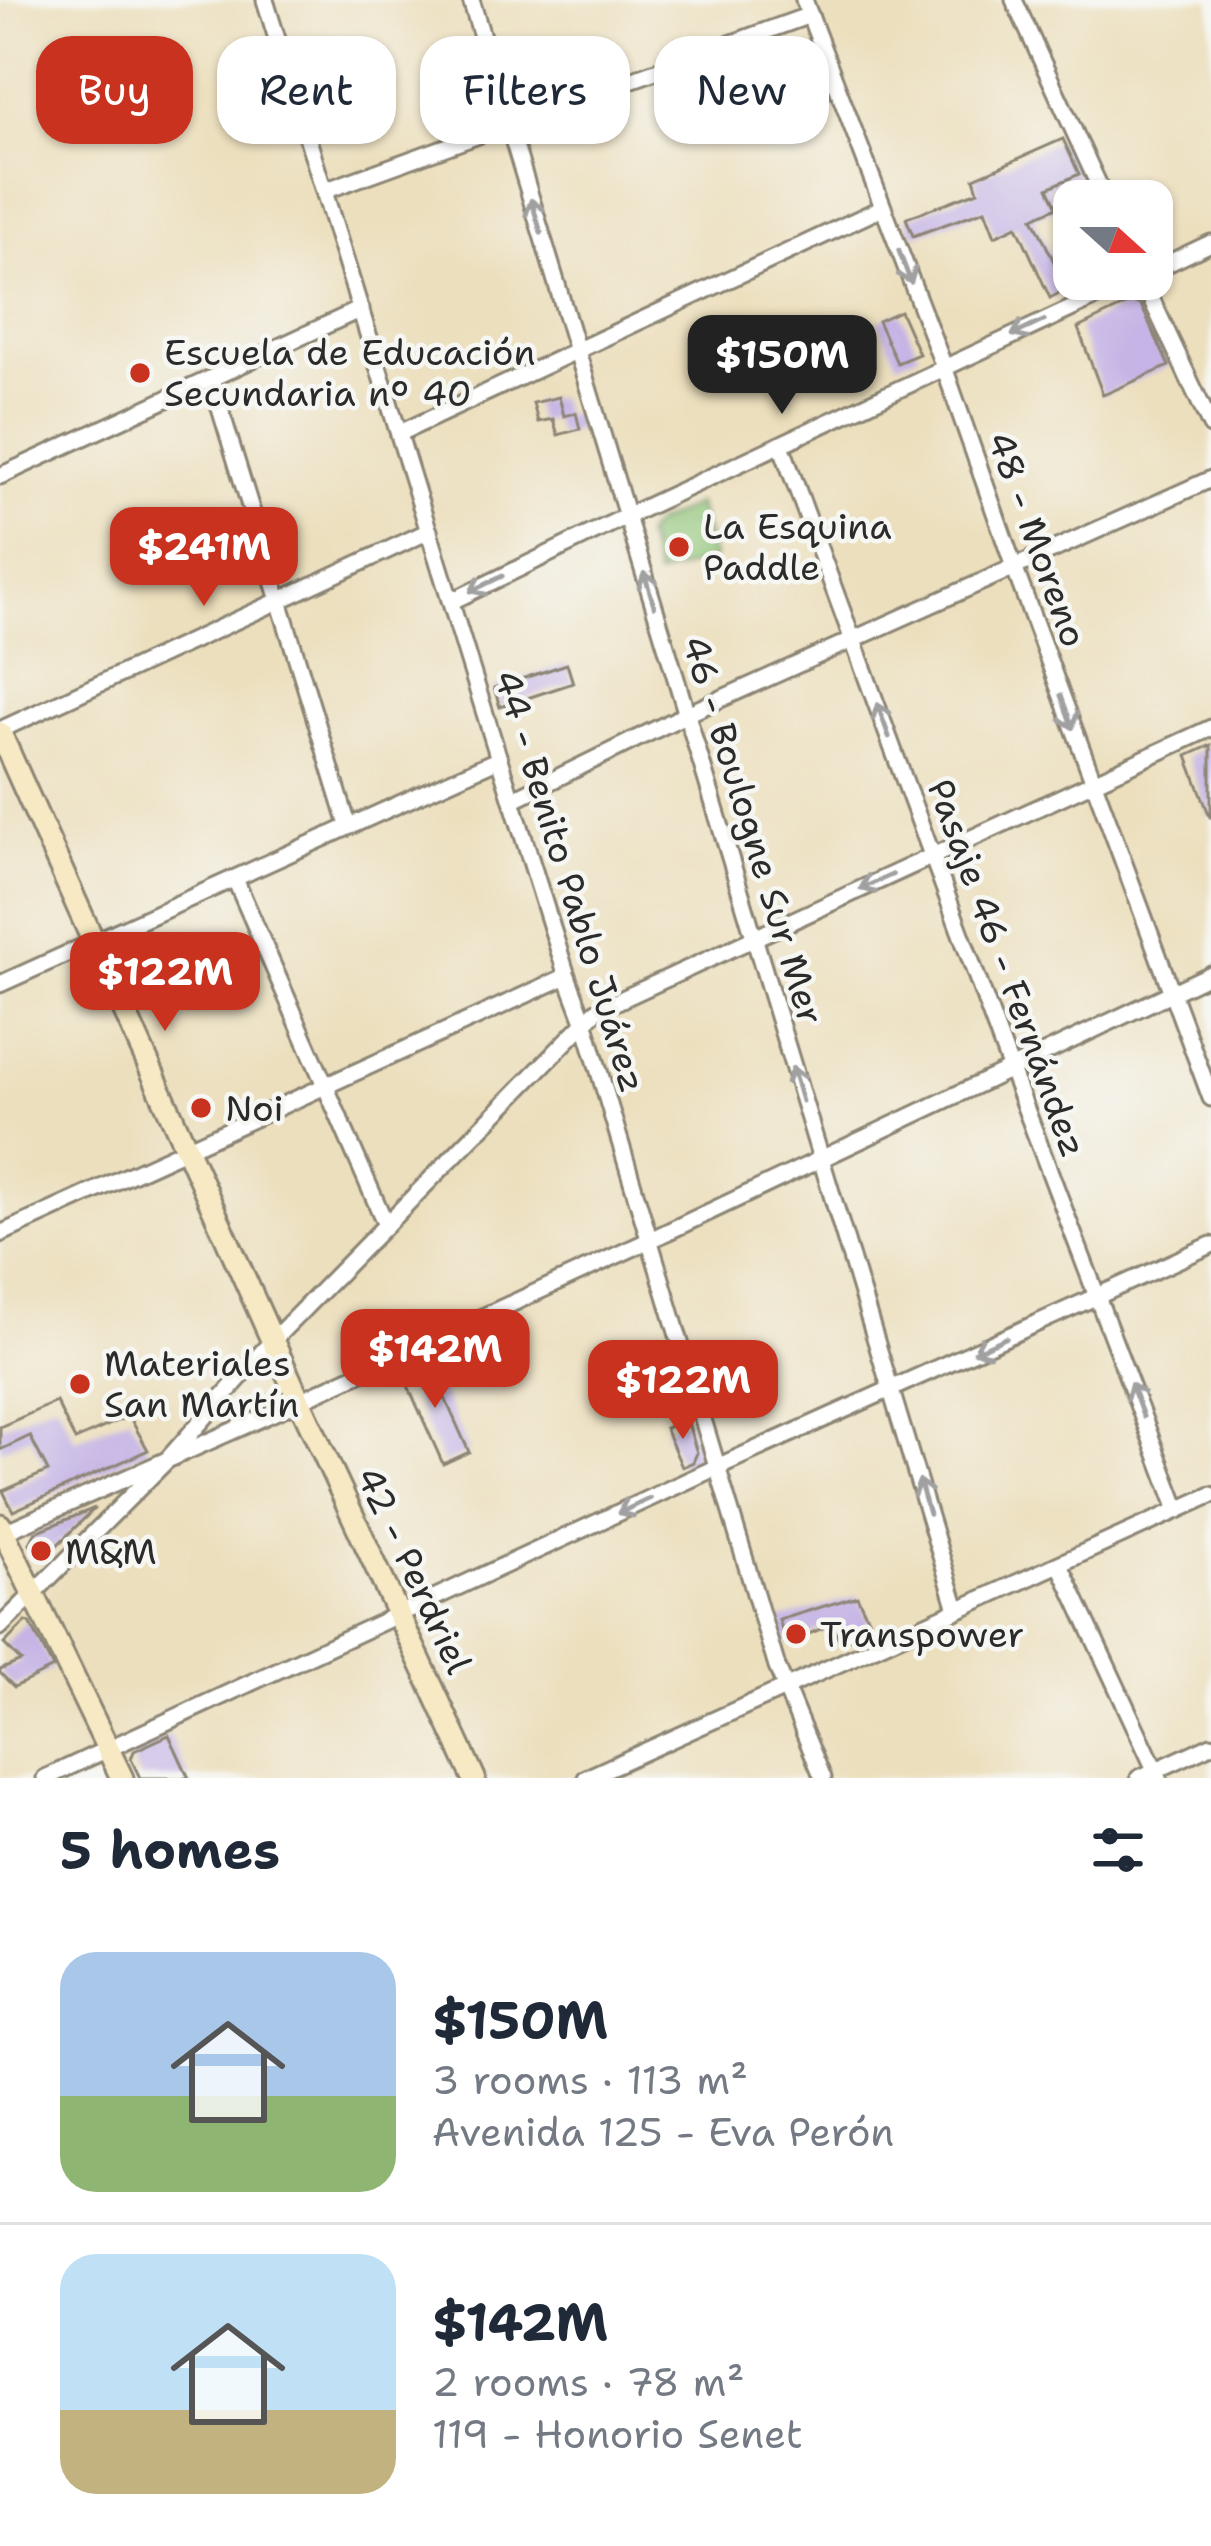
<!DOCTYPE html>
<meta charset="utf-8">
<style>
body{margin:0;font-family:"Shantell Sans",sans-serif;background:#f2f2f3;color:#1f2937;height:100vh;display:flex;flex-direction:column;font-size:45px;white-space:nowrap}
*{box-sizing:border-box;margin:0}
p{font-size:39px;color:#747a83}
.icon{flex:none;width:66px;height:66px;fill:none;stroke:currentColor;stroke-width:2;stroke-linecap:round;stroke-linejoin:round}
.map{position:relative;height:1778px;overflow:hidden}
.details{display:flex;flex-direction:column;background:#fff;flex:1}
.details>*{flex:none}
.banner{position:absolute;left:36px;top:36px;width:1140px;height:108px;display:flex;gap:24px}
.needle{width:78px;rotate:111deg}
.buttons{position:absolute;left:1053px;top:180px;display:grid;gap:24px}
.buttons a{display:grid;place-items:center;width:120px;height:120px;border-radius:24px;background:#fff;box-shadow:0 3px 9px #0004;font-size:60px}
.price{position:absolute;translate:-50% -102px;padding:0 27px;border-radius:24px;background:#c8321e;color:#fff;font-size:39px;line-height:78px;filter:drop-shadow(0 3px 6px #0008)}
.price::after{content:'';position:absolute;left:50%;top:72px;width:36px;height:27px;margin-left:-18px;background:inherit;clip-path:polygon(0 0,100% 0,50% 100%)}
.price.current{background:#222;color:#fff}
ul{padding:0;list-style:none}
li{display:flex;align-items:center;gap:36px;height:300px;padding:0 60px}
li+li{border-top:3px solid #e0e1e3}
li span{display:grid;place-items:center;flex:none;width:336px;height:240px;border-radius:36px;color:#555}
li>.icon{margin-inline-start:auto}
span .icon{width:144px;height:144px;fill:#fffc;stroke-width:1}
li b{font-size:51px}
h2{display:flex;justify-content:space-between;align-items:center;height:144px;padding:0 60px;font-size:51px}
.tag{padding:0 42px;border-radius:36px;background:#fff;box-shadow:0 3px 9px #0004;font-size:42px;line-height:108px}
.tag.current{background:#c8321e;color:#fff}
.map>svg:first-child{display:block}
.green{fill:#8dc375;stroke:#5c7750;stroke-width:3}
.building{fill:#c5b4e5}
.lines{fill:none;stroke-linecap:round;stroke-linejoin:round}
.street-casing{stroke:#8c8574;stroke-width:21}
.secondary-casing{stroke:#8c8574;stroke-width:27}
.street{stroke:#fff;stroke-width:15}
.secondary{stroke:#f6e9c3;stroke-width:21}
.oneway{stroke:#a0a0a0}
.poi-dot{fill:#c8321e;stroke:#f6f6f2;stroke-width:4.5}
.labels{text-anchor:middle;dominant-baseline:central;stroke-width:9;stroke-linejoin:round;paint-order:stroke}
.poi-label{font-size:36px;fill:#2b2b2b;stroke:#f6f6f2;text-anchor:start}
.street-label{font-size:36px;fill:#2b2b2b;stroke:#f6f6f2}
</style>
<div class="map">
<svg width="1211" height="1778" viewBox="0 0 1211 1778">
<rect width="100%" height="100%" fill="#f6f6f2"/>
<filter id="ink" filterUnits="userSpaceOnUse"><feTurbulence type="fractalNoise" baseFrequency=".00833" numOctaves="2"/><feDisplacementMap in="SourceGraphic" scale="24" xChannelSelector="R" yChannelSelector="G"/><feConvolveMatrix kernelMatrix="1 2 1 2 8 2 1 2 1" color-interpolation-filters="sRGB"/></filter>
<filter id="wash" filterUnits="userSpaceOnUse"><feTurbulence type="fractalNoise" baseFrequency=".004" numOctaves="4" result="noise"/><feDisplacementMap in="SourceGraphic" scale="48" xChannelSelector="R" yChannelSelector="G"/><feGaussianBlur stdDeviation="2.7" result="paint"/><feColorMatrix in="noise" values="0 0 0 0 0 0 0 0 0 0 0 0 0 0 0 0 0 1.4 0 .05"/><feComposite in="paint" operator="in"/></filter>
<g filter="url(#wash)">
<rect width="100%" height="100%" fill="#ecdfbd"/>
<!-- green -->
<path class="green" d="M697,504l17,55 -57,17 -12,-40 8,-11z"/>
<g id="blocks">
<!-- building -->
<g class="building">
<path d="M1063,139l16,35 -31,14 9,19 -24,11 34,71 -17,9 -33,-72 -22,10 -10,-26 -72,26 -7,-18 72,-27 -4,-13z"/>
<path d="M1132,302l9,3 28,61 -66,29 -25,-67z"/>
<path d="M900,311l19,43 -22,9 -19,-42z"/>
<path d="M559,397l5,19 12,-3 4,16 -22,6 -5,-16 -15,3 -5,-19z"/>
<path d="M567,664l6,19 -73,24 -6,-19z"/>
<path d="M1211,745v72h-1l-23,-61z"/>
<path d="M427,1358l42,94 -26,12 -42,-94z"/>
<path d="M56,1402l19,38 54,-24 19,34 -135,61 -10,-20 45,-20 -18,-35 -30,14v-23z"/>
<path d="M687,1419l10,34 -4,9 -11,5 -17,-39z"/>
<path d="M95,1508l-47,46 -12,2 -6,-13 6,-11z"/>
<path d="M857,1596l16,33 -32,14 -9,-19 -46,20 -7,-24z"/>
<path d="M26,1622l4,1 23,45 -39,19 -14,-14v-3l21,-9 -17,-17z"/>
<path d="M169,1735l20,43h-49l-9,-19 3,-8z"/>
</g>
</g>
</g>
<g filter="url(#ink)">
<use href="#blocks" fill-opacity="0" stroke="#8c8574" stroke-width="3"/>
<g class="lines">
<!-- street casing -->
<g class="street-casing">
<g id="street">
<path d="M265,0l234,759 68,217 17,45 193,646 46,111"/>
<path d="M471,0l486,1609"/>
<path d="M804,0l140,367 70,200 197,531"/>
<path d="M1014,0l92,201"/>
<path d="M324,191l486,-176"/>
<path d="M1152,271l59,-28"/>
<path d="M1142,279l69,147"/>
<path d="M211,379l137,446"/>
<path d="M400,433l482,-225"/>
<path d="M781,445l229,622 168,443"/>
<path d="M0,476l361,-167"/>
<path d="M452,601l175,-85 508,-237"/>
<path d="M0,730l429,-199"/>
<path d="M512,800l175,-86 524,-235"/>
<path d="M235,879l151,346"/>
<path d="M0,984l499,-225"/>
<path d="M0,1234l567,-258"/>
<path d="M0,1534l282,-125 368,-169 561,-266"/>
<path d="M1060,1565l99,213"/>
<path d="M0,1627l168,-168 104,-118 324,-330 615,-283"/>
<path d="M45,1778l672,-311 494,-222"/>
<path d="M586,1778l625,-283"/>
<path d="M1139,1778l72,-33"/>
</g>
</g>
<!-- secondary casing -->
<g class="secondary-casing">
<g id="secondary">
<path d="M0,733l299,667 175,378"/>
<path d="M0,1525l122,253"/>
</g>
</g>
<!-- street -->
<use href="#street" class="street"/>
<!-- secondary -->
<use href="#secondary" class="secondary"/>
</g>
<!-- one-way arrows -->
<defs><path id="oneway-shaft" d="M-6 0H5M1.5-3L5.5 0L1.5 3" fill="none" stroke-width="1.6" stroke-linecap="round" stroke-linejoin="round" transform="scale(3)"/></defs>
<g class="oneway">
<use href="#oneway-shaft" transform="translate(536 216) rotate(-107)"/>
<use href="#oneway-shaft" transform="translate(905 267) rotate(69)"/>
<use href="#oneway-shaft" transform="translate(1028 328) rotate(155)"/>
<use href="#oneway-shaft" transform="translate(486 584) rotate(154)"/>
<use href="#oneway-shaft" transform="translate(649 589) rotate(-107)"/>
<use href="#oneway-shaft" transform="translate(1067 712) rotate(70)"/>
<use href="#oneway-shaft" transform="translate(883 720) rotate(-110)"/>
<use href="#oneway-shaft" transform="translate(876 882) rotate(156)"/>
<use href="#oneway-shaft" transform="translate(797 1084) rotate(-106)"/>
<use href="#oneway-shaft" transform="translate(990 1345) rotate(156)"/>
<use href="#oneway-shaft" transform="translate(1137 1400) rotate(-110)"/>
<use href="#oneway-shaft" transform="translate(924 1497) rotate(-106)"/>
<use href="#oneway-shaft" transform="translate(634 1506) rotate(155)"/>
</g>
</g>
<!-- markers -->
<g class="poi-dot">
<circle cx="140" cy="373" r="12"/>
<circle cx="679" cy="547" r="12"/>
<circle cx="201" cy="1108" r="12"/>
<circle cx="80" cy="1384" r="12"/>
<circle cx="41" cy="1551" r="12"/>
<circle cx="796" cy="1634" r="12"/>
</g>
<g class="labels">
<!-- poi labels -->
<g class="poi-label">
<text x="164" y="352">Escuela de Educación<tspan x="164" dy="41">Secundaria nº 40</tspan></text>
<text x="703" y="526">La Esquina<tspan x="703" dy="41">Paddle</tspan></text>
<text x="225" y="1108">Noi</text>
<text x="104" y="1363">Materiales<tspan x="104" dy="41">San Martín</tspan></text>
<text x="65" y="1551">M&amp;M</text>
<text x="820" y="1634">Transpower</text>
</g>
<!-- street labels -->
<g class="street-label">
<text transform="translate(1037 539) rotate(70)">48 - Moreno</text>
<text transform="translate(753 830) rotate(73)">46 - Boulogne Sur Mer</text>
<text transform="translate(570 881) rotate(73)">44 - Benito Pablo Juárez</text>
<text transform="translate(1007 968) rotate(70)">Pasaje 46 - Fernández</text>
<text transform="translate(414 1570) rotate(65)">42 - Perdriel</text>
</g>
</g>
</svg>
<div class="buttons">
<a><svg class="needle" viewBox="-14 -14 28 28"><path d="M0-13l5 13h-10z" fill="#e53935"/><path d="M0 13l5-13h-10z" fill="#747a83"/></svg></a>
</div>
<b class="price current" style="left:782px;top:417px">$150M</b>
<b class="price" style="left:204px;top:609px">$241M</b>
<b class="price" style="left:165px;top:1034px">$122M</b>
<b class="price" style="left:435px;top:1411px">$142M</b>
<b class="price" style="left:683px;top:1442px">$122M</b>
<div class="banner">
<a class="tag current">Buy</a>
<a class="tag">Rent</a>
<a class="tag">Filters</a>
<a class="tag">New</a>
</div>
</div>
<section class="details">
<h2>5 homes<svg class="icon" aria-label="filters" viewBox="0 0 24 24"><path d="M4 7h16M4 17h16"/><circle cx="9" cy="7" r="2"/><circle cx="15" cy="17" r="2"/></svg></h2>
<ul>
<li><span style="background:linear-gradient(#a9c7e8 60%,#8fb573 0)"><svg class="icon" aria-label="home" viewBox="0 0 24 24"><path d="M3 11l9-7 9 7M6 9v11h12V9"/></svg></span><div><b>$150M</b><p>3 rooms · 113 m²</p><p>Avenida 125 - Eva Perón</p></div></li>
<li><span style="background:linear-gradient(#bfe0f5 65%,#c2b280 0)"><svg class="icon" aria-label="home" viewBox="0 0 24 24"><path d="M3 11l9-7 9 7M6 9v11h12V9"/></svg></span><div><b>$142M</b><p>2 rooms · 78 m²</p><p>119 - Honorio Senet</p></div></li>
</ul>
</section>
